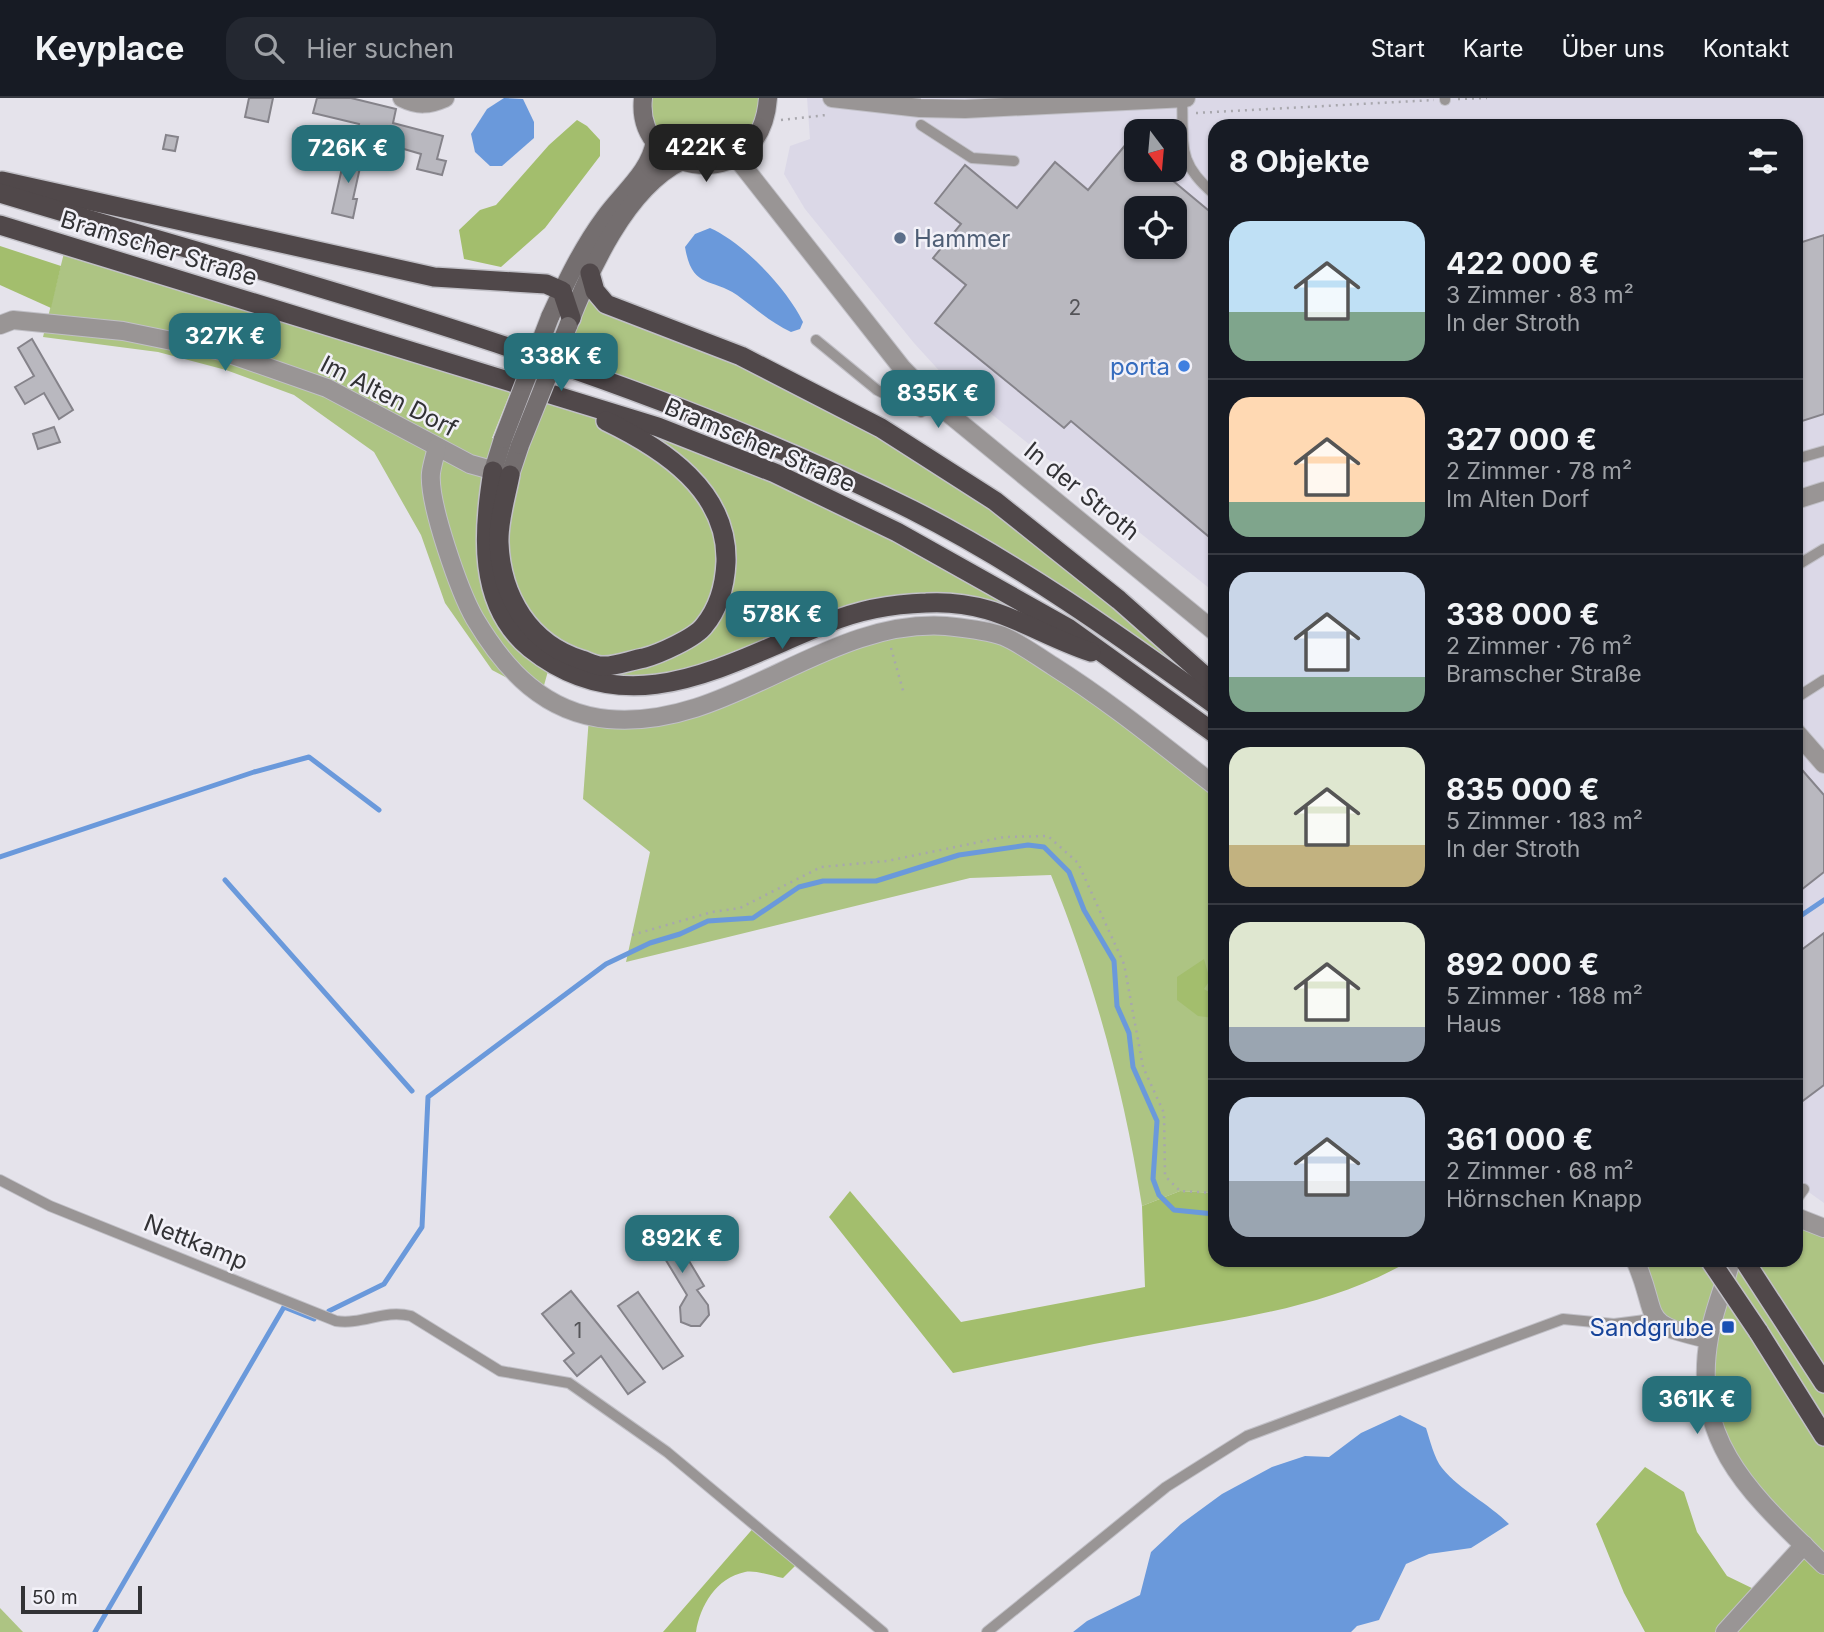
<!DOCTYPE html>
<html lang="de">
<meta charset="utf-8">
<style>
body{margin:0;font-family:Inter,sans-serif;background:#242831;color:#f1f3f6;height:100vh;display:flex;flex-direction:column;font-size:26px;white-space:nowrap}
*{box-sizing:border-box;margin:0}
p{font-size:23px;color:#9ea1a6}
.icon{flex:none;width:38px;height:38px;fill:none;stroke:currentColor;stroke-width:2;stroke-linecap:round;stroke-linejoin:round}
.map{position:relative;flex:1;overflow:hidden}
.panel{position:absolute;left:1208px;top:21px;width:595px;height:1148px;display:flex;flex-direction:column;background:#171b24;border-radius:21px;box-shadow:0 2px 5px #0004}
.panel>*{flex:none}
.needle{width:46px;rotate:164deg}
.fabs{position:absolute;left:1124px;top:21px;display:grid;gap:14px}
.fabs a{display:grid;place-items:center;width:63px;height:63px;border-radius:14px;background:#171b24;box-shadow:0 2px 5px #0004;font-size:35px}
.scale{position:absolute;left:21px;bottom:18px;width:121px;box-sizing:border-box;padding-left:7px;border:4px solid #323235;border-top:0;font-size:19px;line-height:24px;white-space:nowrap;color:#323235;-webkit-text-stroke:5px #f2f1f8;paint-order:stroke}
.price{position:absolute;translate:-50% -60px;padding:0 16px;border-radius:14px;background:#27707a;color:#fff;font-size:23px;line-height:46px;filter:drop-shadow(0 2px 4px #0008)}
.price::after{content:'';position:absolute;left:50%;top:42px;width:21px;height:16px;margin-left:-10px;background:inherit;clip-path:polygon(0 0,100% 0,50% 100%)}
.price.on{background:#222;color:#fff}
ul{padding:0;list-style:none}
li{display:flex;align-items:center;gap:21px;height:175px;padding:0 21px}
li+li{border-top:2px solid #363941}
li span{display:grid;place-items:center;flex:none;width:196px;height:140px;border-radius:21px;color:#555}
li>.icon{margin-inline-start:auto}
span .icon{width:84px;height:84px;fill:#fffc;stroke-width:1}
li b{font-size:30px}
h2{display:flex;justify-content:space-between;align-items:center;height:84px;padding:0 21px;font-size:30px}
header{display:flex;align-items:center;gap:42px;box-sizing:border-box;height:98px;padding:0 35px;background:#171b24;border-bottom:2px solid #363941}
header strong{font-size:33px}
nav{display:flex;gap:38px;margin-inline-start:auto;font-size:24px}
.search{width:490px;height:63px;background:#242831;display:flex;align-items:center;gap:18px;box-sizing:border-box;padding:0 24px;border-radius:21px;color:#9ea1a6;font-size:26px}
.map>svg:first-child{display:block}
.built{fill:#dbd8e7;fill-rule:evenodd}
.green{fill:#adc483}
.forest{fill:#a3be6d}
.water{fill:#6a99db}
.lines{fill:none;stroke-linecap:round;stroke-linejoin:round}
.stream{stroke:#6a99db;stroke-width:5}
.building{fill:#b9b8bf;stroke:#85838a;stroke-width:2;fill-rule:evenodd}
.service-casing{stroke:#c1c0c7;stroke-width:12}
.minor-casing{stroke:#c1c0c7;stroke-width:20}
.tertiary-casing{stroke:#c1c0c7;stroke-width:20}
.secondary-casing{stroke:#c1c0c7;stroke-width:20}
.trunk-casing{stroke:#c1c0c7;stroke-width:22}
.path{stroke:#a8a7ad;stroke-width:2.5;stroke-dasharray:2 5;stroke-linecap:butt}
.service{stroke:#999595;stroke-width:10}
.minor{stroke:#999595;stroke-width:18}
.tertiary{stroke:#999595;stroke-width:18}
.secondary{stroke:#746e6f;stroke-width:18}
.trunk{stroke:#50484a;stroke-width:19}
.secondary-bridge-casing{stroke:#c1c0c7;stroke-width:20;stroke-linecap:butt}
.trunk-bridge-casing{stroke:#c1c0c7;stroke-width:22;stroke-linecap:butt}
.secondary-bridge{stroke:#746e6f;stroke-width:18}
.trunk-bridge{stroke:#50484a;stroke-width:19}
.service-dot{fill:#5c6f8a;stroke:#f2f1f8;stroke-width:2.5}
.shop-dot{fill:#3f7fe0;stroke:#f2f1f8;stroke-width:2.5}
.transit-dot{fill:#1a4fb4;stroke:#f2f1f8;stroke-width:2.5}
.labels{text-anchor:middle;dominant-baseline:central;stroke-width:5;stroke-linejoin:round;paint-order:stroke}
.number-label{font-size:21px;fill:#545458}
.service-label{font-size:24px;fill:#4e5e75;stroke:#f2f1f8;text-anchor:start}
.street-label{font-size:24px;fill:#323235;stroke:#f2f1f8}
.shop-label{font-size:24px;fill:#366cbe;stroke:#f2f1f8;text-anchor:end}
.transit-label{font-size:24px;fill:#164399;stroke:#f2f1f8;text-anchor:end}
</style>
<header>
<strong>Keyplace</strong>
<div class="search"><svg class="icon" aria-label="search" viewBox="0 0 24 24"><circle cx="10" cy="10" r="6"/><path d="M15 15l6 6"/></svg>Hier suchen</div>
<nav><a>Start</a><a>Karte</a><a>Über uns</a><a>Kontakt</a></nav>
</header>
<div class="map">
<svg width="1824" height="1534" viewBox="0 0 1824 1534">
<rect width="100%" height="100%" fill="#e5e3eb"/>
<!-- built -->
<path class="built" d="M807,0h1017v1105l-28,-20v-1057h-582v466l-269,-215 -31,-34 -109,-134 -21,-35 6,-28 20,-7zM1136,33h38v39h-38zM1136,110h38v39h-38z"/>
<!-- green -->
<g class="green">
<path d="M650,0h109c-1,14 -4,36 -16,45 -27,22 -75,18 -89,-18 -3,-8 -3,-19 -4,-27z"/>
<path d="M66,147l448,138 -22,55 11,1 -18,106 65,119 -9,32 -49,-26 -47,-67 -24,-68 -47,-83 -80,-57 -68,-25 -68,-18 -115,-15z"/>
<path d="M590,175l5,18 146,65 254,145 219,183v20l-300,-193 -246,-108 -107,-60z"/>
<path d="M552,297l223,78 293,155 -140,-26 -306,85 -94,-61 -29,-84 21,-97z"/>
<path d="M886,533l117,5 211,149v408l-34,-2 -38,15c-18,-115 -47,-223 -91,-331l-81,3 -344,84 24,-110 -67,-53 6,-82h79z"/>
<path d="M1796,1119l28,11v337l-107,-130 -9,-96 -38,-8 -35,-71h161z"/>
<path d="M0,1510l23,24h-23z"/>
</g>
<!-- forest -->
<g class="forest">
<path d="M577,22l10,6 13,14v16l-55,72 -44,39 -37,-8 -5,-29 21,-20 16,-5 53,-60z"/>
<path d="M0,148l61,20 -10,42 -51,-23z"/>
<path d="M1204,861l6,21 -6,9 10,6v23l-16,-2 -21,-16v-23z"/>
<path d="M850,1093l111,131 184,-35 -3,-81 38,-15 34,2v67h197c-73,43 -157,56 -239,70 -73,12 -146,28 -219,43l-124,-156z"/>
<path d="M1645,1369l39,25 13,40 30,44 33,16 44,-47 20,20v67h-179l-21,-39 -28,-69z"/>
<path d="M756,1427l44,36 -17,17c-11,-2 -27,-8 -38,-6 -29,6 -45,34 -49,60h-33z"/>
</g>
<!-- water -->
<g class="water">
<path d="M504,0l19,1 11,23v16l-32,28h-12l-15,-14 -4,-18 16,-25z"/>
<path d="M710,130c34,15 77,61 93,94l-3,7 -9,3c-21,-10 -36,-24 -54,-37 -27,-18 -45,-6 -52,-48l10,-13z"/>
<path d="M1400,1317l26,13c4,12 8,30 16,40 19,23 46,35 67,56l-38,24 -42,6 -23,10 -27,56 -22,6 -6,6h-278l14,-11 53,-26 11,-43 30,-28 41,-30 50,-27 33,-11 24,1 32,-24z"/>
</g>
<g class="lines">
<!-- stream -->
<g class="stream">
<path d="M0,759l254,-85 55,-15 70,53"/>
<path d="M225,782l187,211"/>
<path d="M1796,821l28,-19"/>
<path d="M329,1213l55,-27 38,-57 6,-130 178,-133 44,-21 30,-9 28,-13 45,-3 46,-31 24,-6h53l83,-26 69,-10 16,2 25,25 15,38 30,51 3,45 12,27 4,34 24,54 -4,58 6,16 15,15 40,4"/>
<path d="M95,1534l189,-325 30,12"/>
</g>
</g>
<!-- building -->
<g class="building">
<path d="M249,0h24l-5,24 -23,-5z"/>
<path d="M317,0h34l45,11 -3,14 50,13 -6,23 9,2 -4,14 -25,-6 4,-15 -65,-19 3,-11 -46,-11z"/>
<path d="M166,37l12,2 -3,14 -12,-2z"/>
<path d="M1127,45l9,7v20h24l54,45v326l-143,-120 -7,7 -129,-105 31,-38 -33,-27 28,-34 -26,-21 30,-38 52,43 38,-46 33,28zM1136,110h38v39h-38z"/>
<path d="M346,52l17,4 -10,45h4l-4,19 -21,-5z"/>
<path d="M1824,137v179l-28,9v-179z"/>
<path d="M32,241l41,71 -14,9 -15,-26 -19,11 -10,-17 19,-11 -16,-28z"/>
<path d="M54,329l6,15 -22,7 -5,-15z"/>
<path d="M1796,665l28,32v77l-28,22z"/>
<path d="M1824,835v152l-28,21v-152z"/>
<path d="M664,1121l40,67 -7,4 11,15 1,10 -9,11h-9l-10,-4 -1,-15 7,-12 -40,-66z"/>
<path d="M571,1193l74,91 -17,12 -27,-38 -24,20 -13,-15 10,-8 -32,-39z"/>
<path d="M638,1194l45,64 -20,13 -45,-63z"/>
</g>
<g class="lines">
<!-- service casing -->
<g class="service-casing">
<g id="service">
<path d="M1182,0c2,47 -6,64 32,96"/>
<path d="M1445,0v2"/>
<path d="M921,27l51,33 42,3"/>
<path d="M816,242l61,50 44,22 16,-8"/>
<path d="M1796,361l28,-8"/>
<path d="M1796,468l28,-17"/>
<path d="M1796,600l28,-18"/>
<path d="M0,1082l50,26 286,115c27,4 48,-12 75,-5l89,55 69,12 98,69 216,180"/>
<path d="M1796,1102l8,-11"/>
<path d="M987,1534l179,-145 81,-51 316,-117 51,5 39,-5"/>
</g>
</g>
<!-- minor casing -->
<g class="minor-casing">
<g id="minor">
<path d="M402,0c16,8 27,7 43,0"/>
<path d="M832,0l88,10 45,1 221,-11"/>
<path d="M0,227l13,-5 110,11 98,20 106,37 143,76 36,10"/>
<path d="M437,349c-2,9 -5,18 -6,26 -3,30 29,120 44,146 31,52 70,94 133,100 122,11 216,-101 338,-93 18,2 40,4 57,10 17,7 34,20 50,30 57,36 108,78 161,119"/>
<path d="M1796,402l28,-9"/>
<path d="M1796,634l28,32"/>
<path d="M1796,1119l28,11"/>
<path d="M1635,1162c26,59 1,63 73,79"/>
<path d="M1725,1534l79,-87"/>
</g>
</g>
<!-- tertiary casing -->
<g class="tertiary-casing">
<g id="tertiary">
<path d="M736,59l166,211 35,36 277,227"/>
<path d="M1731,1162c-6,26 -18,51 -22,78 -19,107 47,160 115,227"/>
</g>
</g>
<!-- secondary casing -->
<g class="secondary-casing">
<g id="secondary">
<path d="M643,0c-9,79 118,99 125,0"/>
<path d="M550,219c16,-35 32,-69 55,-100 18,-25 45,-45 50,-76"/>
<path d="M568,228c21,-54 58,-138 114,-165"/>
<path d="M493,373l10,-32"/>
<path d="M510,377l10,-30"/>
</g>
</g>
<!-- trunk casing -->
<g class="trunk-casing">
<g id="trunk">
<path d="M2,83l432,96 112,7 16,7 9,27"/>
<path d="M0,95c308,93 624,173 912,317 107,54 205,124 302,194"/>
<path d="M0,127l658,202 117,46 122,59 171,96 146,105"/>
<path d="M590,175l5,18 11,13 135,52 140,72 114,73 124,99 95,84"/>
<path d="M493,373c-10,60 -16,134 37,177 100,80 199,14 298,-25 31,-13 65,-19 98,-20 69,-4 105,29 165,49"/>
<path d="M510,377c-4,21 -12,46 -11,68 2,54 31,101 83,117 6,2 14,6 20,6 13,1 29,-6 42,-8 15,-4 51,-20 60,-32 15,-18 21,-42 22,-64 2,-71 -62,-113 -120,-141"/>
<path d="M1744,1162l80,123"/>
<path d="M1758,1233l66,105"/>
</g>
</g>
<!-- path -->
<g class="path">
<path d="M1458,1l29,-1"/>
<path d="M1196,15l238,-13"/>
<path d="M781,22l45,-5"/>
<path d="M891,550l13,46"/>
<path d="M632,837l80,-23 28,-4 81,-41 66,-6 117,-24 44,-1 30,27 46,101 19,103 21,46 1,63 15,15 34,2"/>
</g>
<!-- service -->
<use href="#service" class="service"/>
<!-- minor -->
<use href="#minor" class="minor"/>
<!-- tertiary -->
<use href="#tertiary" class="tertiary"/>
<!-- secondary -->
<use href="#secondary" class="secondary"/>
<!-- trunk -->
<use href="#trunk" class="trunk"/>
<!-- secondary-bridge casing -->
<g class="secondary-bridge-casing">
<g id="secondary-bridge">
<path d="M503,341l47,-122"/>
<path d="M520,347l48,-119"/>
</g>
</g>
<!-- trunk-bridge casing -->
<g class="trunk-bridge-casing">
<path id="trunk-bridge" d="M1710,1162l48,71"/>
</g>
<!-- secondary-bridge -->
<use href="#secondary-bridge" class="secondary-bridge"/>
<!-- trunk-bridge -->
<use href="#trunk-bridge" class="trunk-bridge"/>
</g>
<!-- markers -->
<circle class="service-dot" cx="900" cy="140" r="7"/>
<circle class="shop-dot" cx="1184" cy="268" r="7"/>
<rect class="transit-dot" x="1721" y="1222" width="14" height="14" rx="3.5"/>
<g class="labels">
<!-- number labels -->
<g class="number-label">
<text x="1075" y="209">2</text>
<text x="578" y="1232">1</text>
</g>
<!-- service labels -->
<g class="service-label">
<text x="914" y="140">Hammer</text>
</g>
<!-- street labels -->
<g class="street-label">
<text transform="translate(159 150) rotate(17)">Bramscher Straße</text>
<text transform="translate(389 298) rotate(27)">Im Alten Dorf</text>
<text transform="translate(760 347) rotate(23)">Bramscher Straße</text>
<text transform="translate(1082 393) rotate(39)">In der Stroth</text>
<text transform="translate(196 1144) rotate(22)">Nettkamp</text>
</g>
<!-- shop labels -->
<g class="shop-label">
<text x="1170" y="268">porta</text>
</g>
<!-- transit labels -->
<g class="transit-label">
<text x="1714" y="1229">Sandgrube</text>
</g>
</g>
</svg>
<div class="fabs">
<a><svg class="needle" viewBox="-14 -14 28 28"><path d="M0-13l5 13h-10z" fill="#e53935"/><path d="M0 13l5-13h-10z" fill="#9ea1a6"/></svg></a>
<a><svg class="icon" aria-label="locate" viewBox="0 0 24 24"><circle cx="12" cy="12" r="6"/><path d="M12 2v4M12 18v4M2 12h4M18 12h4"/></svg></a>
</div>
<div class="scale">50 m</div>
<b class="price on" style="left:706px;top:86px">422K €</b>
<b class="price" style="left:348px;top:87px">726K €</b>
<b class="price" style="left:225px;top:275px">327K €</b>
<b class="price" style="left:561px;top:295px">338K €</b>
<b class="price" style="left:938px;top:332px">835K €</b>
<b class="price" style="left:782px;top:553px">578K €</b>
<b class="price" style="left:682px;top:1177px">892K €</b>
<b class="price" style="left:1697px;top:1338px">361K €</b>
<section class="panel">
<h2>8 Objekte<svg class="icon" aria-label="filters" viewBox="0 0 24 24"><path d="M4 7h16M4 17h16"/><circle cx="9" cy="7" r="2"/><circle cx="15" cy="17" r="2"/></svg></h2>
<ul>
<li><span style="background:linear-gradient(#bfe0f5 65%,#7fa58c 0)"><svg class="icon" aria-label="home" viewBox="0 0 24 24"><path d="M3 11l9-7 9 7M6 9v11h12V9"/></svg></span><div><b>422 000 €</b><p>3 Zimmer · 83 m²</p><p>In der Stroth</p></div></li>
<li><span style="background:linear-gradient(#ffd9b3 75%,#7fa58c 0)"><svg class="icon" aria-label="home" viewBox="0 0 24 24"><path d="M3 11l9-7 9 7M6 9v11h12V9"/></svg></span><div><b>327 000 €</b><p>2 Zimmer · 78 m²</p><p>Im Alten Dorf</p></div></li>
<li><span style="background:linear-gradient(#c9d6e8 75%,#7fa58c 0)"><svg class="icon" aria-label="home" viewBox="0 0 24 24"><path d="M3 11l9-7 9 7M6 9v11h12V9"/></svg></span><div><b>338 000 €</b><p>2 Zimmer · 76 m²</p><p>Bramscher Straße</p></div></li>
<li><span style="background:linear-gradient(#dfe7d0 70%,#c2b280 0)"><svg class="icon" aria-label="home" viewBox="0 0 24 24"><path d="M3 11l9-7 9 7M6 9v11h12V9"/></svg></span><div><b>835 000 €</b><p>5 Zimmer · 183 m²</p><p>In der Stroth</p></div></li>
<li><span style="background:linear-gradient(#dfe7d0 75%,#9aa5b1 0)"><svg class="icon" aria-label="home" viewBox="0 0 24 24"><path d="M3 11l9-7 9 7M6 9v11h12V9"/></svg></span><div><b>892 000 €</b><p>5 Zimmer · 188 m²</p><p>Haus</p></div></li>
<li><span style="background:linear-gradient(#c9d6e8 60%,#9aa5b1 0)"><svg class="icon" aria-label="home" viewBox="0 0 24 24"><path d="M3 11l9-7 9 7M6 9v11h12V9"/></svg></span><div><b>361 000 €</b><p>2 Zimmer · 68 m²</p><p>Hörnschen Knapp</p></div></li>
</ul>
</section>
</div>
